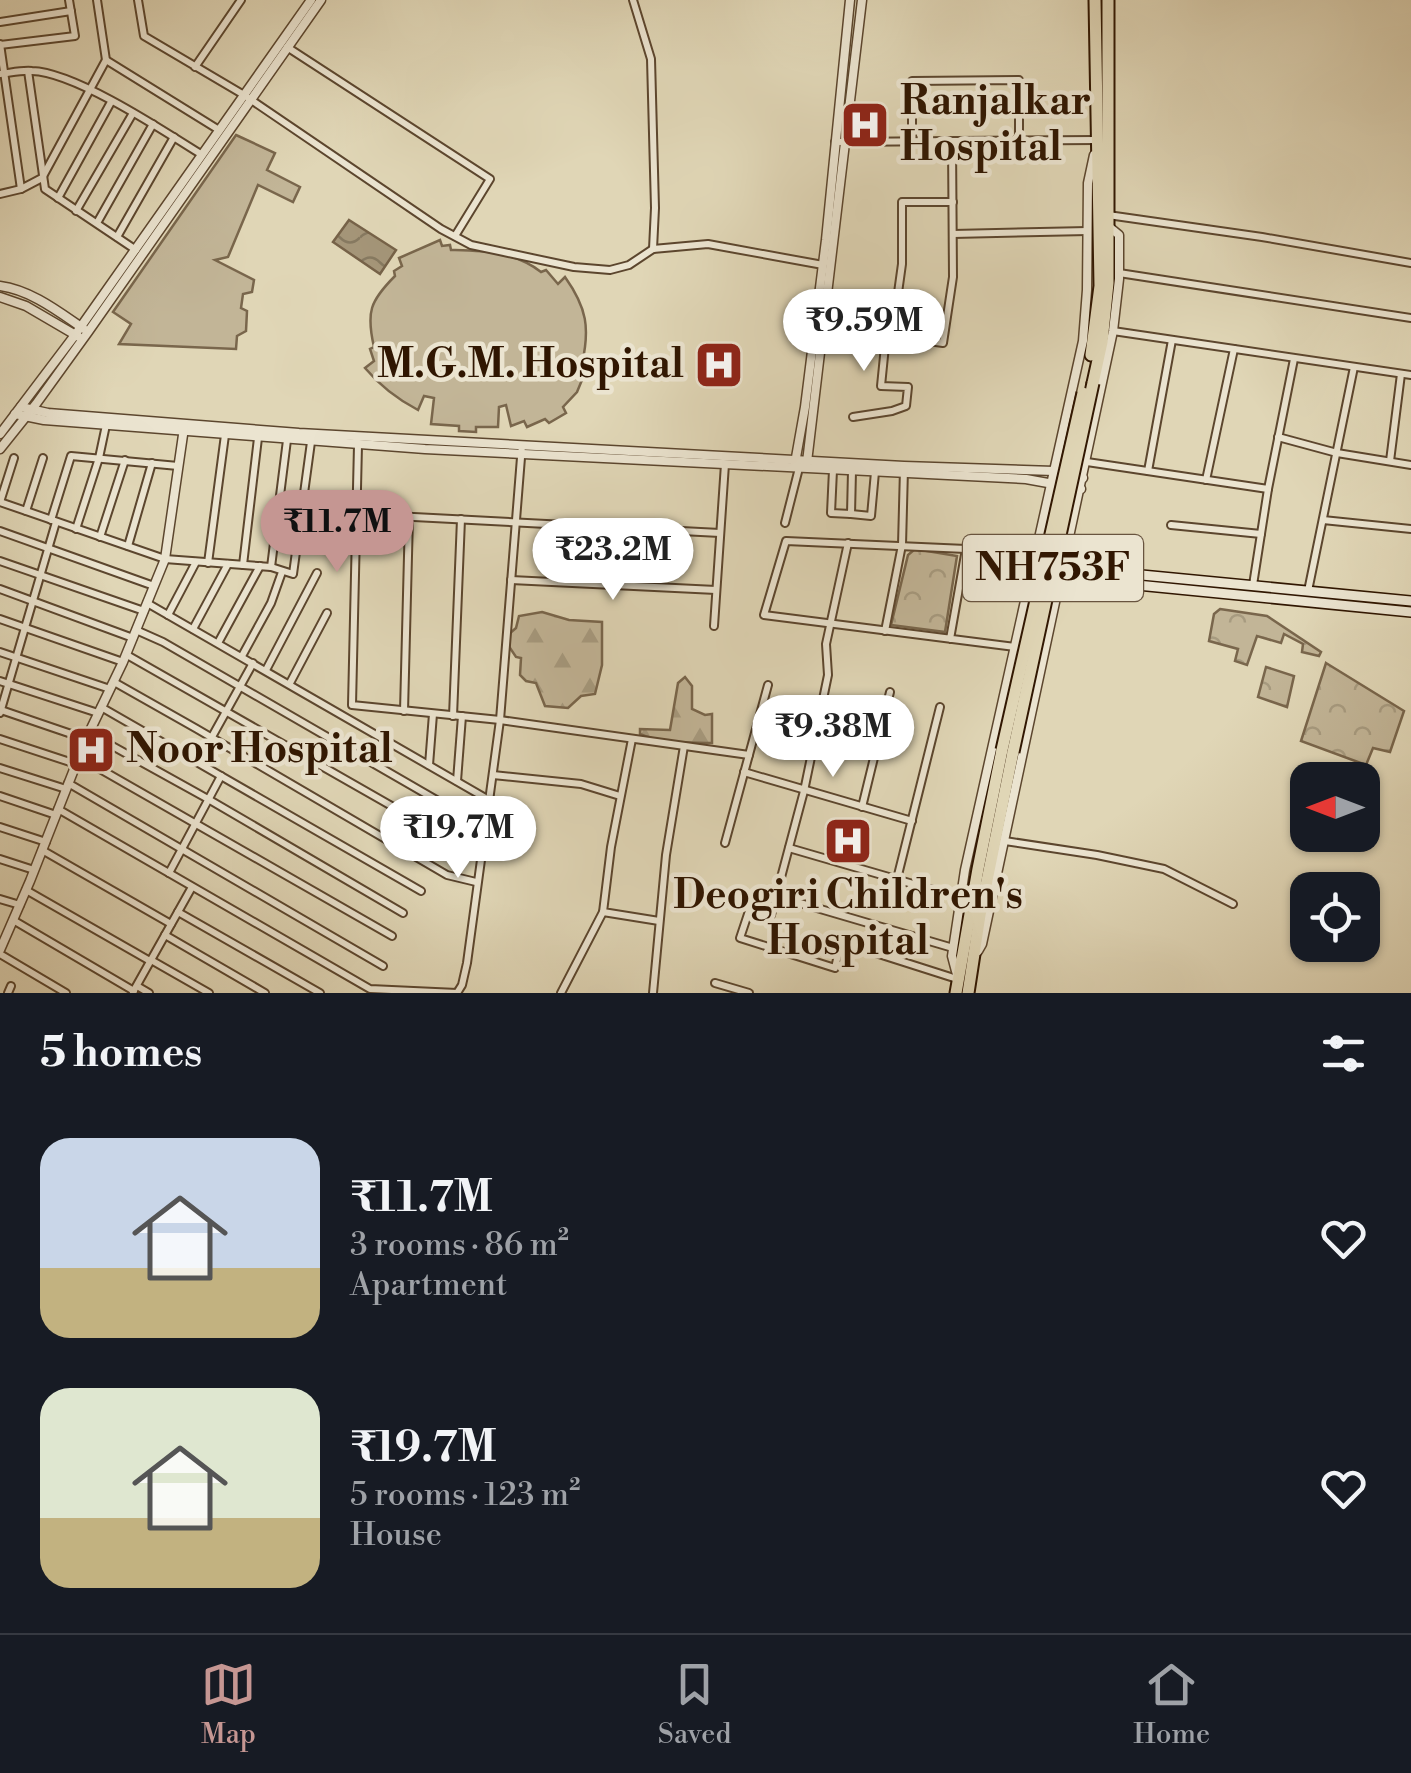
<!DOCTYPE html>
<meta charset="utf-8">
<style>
body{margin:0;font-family:"Libre Bodoni",serif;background:#20242c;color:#f1f3f6;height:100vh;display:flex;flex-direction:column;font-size:38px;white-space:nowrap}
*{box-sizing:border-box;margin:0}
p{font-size:32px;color:#9ea1a6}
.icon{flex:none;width:55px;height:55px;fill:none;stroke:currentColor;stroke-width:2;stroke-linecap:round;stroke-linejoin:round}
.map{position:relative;height:993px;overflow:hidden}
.side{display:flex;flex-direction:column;background:#171b24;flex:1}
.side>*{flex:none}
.needle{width:65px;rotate:270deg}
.controls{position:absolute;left:1290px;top:762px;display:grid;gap:20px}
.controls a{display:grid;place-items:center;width:90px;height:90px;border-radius:20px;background:#171b24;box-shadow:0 2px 8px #0004;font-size:50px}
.price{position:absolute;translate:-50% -85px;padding:0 22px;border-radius:35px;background:#fff;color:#222;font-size:32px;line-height:65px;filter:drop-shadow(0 2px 5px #0008)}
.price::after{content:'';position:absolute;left:50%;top:60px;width:30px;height:22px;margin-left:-15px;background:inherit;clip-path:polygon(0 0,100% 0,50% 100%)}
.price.selected{background:#c59692;color:#111}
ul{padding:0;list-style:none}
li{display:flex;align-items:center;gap:30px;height:250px;padding:0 40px}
li span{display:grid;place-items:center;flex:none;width:280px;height:200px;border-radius:30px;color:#555}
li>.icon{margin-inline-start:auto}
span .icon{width:120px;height:120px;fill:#fffc;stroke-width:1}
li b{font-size:42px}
h2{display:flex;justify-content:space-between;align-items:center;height:120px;padding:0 40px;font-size:42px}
.menu{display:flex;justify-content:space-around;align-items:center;height:140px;border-top:2px solid #363941;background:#171b24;font-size:28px;color:#9ea1a6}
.menu a{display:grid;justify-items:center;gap:5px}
.menu .selected{color:#c59692}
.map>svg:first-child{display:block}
.grass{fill:#c2b597;stroke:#79664c;stroke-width:2.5}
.forest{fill:url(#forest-firs);stroke:#79664c;stroke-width:2.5}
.park{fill:url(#park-crowns);stroke:#79664c;stroke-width:2.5}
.water{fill:url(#water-waves);stroke:#766248;stroke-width:2.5}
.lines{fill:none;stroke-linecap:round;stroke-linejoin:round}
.minor-casing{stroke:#5c462e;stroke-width:10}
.tertiary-casing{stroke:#5c462e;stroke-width:11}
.secondary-casing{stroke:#301601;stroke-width:12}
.trunk-casing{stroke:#301601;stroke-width:15}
.minor{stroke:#ebe4d0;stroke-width:6}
.tertiary{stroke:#ebe4d0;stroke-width:8}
.secondary{stroke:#ebe4d0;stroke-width:9}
.trunk{stroke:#e0d6b6;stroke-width:11}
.trunk-bridge-casing{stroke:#301601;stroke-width:15;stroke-linecap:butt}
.trunk-bridge{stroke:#e0d6b6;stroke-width:11}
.labels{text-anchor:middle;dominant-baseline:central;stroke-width:9;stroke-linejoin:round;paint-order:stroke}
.shield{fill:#ebe4d0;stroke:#68543f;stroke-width:2.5}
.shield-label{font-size:38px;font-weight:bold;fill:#301601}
.poi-label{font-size:40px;font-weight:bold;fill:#301601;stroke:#ebe4d0;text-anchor:start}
</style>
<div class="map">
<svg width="1411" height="993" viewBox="0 0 1411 993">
<defs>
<pattern id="forest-firs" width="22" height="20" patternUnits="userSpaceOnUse" patternTransform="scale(2.5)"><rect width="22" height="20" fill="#c2b597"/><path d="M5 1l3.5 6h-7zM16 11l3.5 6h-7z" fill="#a79b80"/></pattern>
<pattern id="park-crowns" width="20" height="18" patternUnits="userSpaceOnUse" patternTransform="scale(2.5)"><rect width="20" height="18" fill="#c2b597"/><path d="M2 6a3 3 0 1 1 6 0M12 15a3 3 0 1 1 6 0" fill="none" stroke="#a79b80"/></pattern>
<pattern id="water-waves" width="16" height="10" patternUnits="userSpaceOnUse" patternTransform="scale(2.5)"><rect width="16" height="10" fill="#a49578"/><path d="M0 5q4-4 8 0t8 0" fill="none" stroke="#867960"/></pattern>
</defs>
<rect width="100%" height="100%" fill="#e0d6b6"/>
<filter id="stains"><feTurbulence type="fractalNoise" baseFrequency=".002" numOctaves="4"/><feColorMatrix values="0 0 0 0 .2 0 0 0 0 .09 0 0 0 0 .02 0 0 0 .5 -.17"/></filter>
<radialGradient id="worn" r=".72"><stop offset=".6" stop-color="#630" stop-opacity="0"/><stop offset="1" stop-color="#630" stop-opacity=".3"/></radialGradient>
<!-- grass -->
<g class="grass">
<path d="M236,135l39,18 -8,17 33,17 -7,15 -35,-17 -30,72 -13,3 39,20 -2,12 -9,2 -2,14 6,3 -1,20 -9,5 -1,13 -117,-5 12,-20 -18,-12z"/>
<path d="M440,240l2,6 8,-1 1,5c34,1 63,1 90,22l5,-2 12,14 7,-7c22,31 25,51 17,87l5,4 -10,24 -14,15 3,6 -17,10 -4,-4 -18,8 -3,-6 -13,5 -5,-21 -7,2 -1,20h-22v5l-17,-1v-5l-28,-2 3,-26 -10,-2 -6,14c-21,-11 -37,-23 -53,-42l9,-7 -4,-12 4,-2c-8,-35 -4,-46 21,-71l-1,-5 8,-5 -3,-8z"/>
</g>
<!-- forest -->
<g class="forest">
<path d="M542,612l27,8 33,2v43l-7,29 -14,2 -13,12 -23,-2 -9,-23 -10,-2 -6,-6 1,-17 -5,-1 -8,-12 1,-11 7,-6 3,-12z"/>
<path d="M685,677l7,9v23l13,6 7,-1v29c-23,-1 -51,1 -72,-9v-5l30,1 8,-47z"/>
</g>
<!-- park -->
<g class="park">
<path d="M915,549l42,7 -12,76 -54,-7 17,-70z"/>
<path d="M1220,609l47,7 54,36 -2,4 -17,-4 1,-8 -19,-10 -3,9 -24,-7 -10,29 -12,-4 3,-12 -29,-8 5,-27z"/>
<path d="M1326,663l78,48 -14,41 -17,-4 -7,17 -65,-24z"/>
<path d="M1266,667l28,9 -7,31 -29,-10z"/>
</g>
<!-- water -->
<path class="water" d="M349,220l47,30 -16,24 -47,-32z"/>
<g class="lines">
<!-- minor casing -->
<g class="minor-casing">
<g id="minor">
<path d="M97,0l9,60 113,70"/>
<path d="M138,0l6,36 100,59 197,134 30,16 103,22 36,3 19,-5 24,-16 55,-5 115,21"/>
<path d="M633,0l18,59 4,149 -2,41"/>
<path d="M0,22l71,-11"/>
<path d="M0,44l21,145"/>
<path d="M0,45l75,-9 -6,-36"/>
<path d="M287,47l203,132 -35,57"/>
<path d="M195,67l46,-67"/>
<path d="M28,71l17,118 91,61"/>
<path d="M0,74c10,-1 21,-4 32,-3 43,1 132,60 170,84"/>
<path d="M835,142l262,-2"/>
<path d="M912,142v-61l107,-1v62"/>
<path d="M0,194l21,-5 21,-11 64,-118"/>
<path d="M58,198l53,-96"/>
<path d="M76,211l57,-98"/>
<path d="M1108,215l154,22 149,26"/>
<path d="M97,223l56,-99"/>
<path d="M953,234l135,-3"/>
<path d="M117,237l57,-100"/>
<path d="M1119,273l292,45"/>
<path d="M1113,331l298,44"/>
<path d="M821,334l71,2 51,7 10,-66 -1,-134"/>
<path d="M892,336l10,-72v-62h51"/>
<path d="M853,417l39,-6 14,-5 2,-19 -27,-1 5,-50"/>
<path d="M1278,437l59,16 74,12"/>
<path d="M358,445l-6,260 148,15 249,35"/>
<path d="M1390,461l11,-87"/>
<path d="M1087,462l181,27"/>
<path d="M833,470l-2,43 20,1 1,-43"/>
<path d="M1148,471l24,-131"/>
<path d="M1206,480l28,-131"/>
<path d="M0,502l165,57 106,8 22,7 18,-132"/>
<path d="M0,502l14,-44"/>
<path d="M26,511l17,-53"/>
<path d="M356,514l364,19"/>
<path d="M851,514l20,2 4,-44"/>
<path d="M51,520l20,-64 107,10"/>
<path d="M1323,520l88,9"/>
<path d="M785,523l14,-55"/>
<path d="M1171,525l90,9"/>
<path d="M76,529l23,-71 7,-33"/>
<path d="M0,531l154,55"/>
<path d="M100,537l25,-77"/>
<path d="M128,546l24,-83"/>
<path d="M0,561l144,50"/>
<path d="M208,563l17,-128"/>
<path d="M243,565l15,-127"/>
<path d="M271,567l16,-127"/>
<path d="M511,580l205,10"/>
<path d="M1253,585l15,-96 26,-130"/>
<path d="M0,589l133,49"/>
<path d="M1308,591l46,-224"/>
<path d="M147,603l342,197"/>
<path d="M168,615l28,-53"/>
<path d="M0,619l123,43"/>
<path d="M714,626l11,-162"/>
<path d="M193,629l35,-65"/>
<path d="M136,630l27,12 322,186"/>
<path d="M885,631l17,-86 2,-76"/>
<path d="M950,639l16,-90 -180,-8 -22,74 251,32"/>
<path d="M218,643l42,-77"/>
<path d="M0,652l110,37"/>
<path d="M127,655l354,202"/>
<path d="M242,656l29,-53 11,-31"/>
<path d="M266,670l51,-97"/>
<path d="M0,681l98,32"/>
<path d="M114,682l83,47 250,146 29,7"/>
<path d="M290,683l37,-70"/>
<path d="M101,707l320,184"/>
<path d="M1,710l85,29"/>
<path d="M404,711l5,-194"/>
<path d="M0,713l56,-191"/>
<path d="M453,716l8,-197"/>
<path d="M89,733l119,66 195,114"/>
<path d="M0,739l76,25"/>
<path d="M632,739l-21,108 -8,65 56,9"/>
<path d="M79,757l313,179"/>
<path d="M198,762l55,-99"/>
<path d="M429,765l4,-51"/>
<path d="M0,768l66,21"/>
<path d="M744,772l168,49"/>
<path d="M493,775l88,9 39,12"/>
<path d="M457,781l5,-65"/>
<path d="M68,783l315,183"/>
<path d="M0,796l56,19"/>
<path d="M862,807l28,-115"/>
<path d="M58,809l312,180 87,4 5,-8 5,-22 33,-243 22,-275"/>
<path d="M0,827l46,15"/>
<path d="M1005,841l92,14 67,14 69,35"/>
<path d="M725,843l43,-158"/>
<path d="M789,848l172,50"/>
<path d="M42,850l129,74"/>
<path d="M0,859l34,11"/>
<path d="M169,873l52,-97"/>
<path d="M897,879l43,-172"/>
<path d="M26,890l124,71"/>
<path d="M715,894l56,21 33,-124 24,-116 -2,-31 22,-101"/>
<path d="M776,896l177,52"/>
<path d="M0,899l20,6"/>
<path d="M750,908l-10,30 95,30 6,-26 116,37"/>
<path d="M178,912l142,81"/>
<path d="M13,920l121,71"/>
<path d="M165,935l100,58"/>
<path d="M0,954l66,39"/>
<path d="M151,960l58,33"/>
<path d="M715,983l34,10"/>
<path d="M137,986l12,7"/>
<path d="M133,992l59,-105"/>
<path d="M8,993l3,-7"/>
<path d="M561,993l42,-81"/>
<path d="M653,993l13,-138 18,-109"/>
</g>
</g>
<!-- tertiary casing -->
<g class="tertiary-casing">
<g id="tertiary">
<path d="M0,286c31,4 59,26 84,43"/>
<path d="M0,297l26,9 53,31"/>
<path d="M21,407l27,6 251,20 605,33 150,5 29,7"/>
<path d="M15,414l29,6 381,29 601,30 55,10"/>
<path d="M0,434l75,-99 236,-335"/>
<path d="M0,449l36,-45 52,-72 233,-332"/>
<path d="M807,462l55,-462"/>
<path d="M795,463l10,-56 21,-167 24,-240"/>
<path d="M0,950l30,-69 56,-142 37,-77 42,-103 19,-131"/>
<path d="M978,951l4,-7 16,-75 115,-538 6,-52v-44l-11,-9"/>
<path d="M957,975l-5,-19 13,-86 118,-529 4,-51 1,-107 6,-28"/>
</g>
</g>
<!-- secondary casing -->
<g class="secondary-casing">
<g id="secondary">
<path d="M1034,559l66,12 311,30"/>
<path d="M1032,571l95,13 284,28"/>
</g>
</g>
<!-- trunk casing -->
<g class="trunk-casing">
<g id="trunk">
<path d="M1091,355l9,-69 -5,-286"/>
<path d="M1093,383l9,-41 6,-59v-283"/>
<path d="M956,993l22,-124 24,-119"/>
<path d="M968,993l12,-78 33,-163"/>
</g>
</g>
<!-- minor -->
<use href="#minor" class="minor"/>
<!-- tertiary -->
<use href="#tertiary" class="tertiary"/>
<!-- secondary -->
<use href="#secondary" class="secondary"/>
<!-- trunk -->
<use href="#trunk" class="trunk"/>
<!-- trunk-bridge casing -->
<g class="trunk-bridge-casing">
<g id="trunk-bridge">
<path d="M1002,750l81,-357"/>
<path d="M1013,752l80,-369"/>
</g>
</g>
<!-- trunk-bridge -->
<use href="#trunk-bridge" class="trunk-bridge"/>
</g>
<!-- icons -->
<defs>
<g id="hospital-square" transform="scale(2.5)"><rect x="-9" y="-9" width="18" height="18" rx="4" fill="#8f2418" stroke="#ebe4d0"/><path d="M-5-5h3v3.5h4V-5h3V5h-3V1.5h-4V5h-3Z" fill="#fff"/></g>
</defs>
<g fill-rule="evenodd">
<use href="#hospital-square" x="865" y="125"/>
<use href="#hospital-square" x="719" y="365"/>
<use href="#hospital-square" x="91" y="750"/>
<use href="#hospital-square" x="848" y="841"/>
</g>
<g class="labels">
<!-- shield labels -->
<rect class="shield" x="963" y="535" width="180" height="66" rx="8"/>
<g class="shield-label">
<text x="1053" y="568">NH753F</text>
</g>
<!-- poi labels -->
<g class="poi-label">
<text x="900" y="102">Ranjalkar<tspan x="900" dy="46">Hospital</tspan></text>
<text x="684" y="365" text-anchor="end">M.G.M. Hospital</text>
<text x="126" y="750">Noor Hospital</text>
<text x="848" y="896" text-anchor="middle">Deogiri Children's<tspan x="848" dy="46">Hospital</tspan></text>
</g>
</g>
<rect width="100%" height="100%" filter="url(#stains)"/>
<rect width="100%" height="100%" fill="url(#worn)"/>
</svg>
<div class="controls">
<a><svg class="needle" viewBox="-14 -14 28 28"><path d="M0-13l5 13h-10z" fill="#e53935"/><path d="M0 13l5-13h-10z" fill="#9ea1a6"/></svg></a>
<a><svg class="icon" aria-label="locate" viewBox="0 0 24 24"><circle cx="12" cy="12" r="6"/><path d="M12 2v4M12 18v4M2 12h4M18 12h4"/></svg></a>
</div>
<b class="price" style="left:864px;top:374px">₹9.59M</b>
<b class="price selected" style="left:337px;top:575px">₹11.7M</b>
<b class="price" style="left:613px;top:603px">₹23.2M</b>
<b class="price" style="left:833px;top:780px">₹9.38M</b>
<b class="price" style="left:458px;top:881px">₹19.7M</b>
</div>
<section class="side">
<h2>5 homes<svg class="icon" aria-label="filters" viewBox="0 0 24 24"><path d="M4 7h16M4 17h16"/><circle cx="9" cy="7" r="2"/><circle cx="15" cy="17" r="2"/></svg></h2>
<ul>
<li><span style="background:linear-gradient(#c9d6e8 65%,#c2b280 0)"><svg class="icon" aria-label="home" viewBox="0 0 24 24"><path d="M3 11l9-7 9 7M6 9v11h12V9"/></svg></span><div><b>₹11.7M</b><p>3 rooms · 86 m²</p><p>Apartment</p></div><svg class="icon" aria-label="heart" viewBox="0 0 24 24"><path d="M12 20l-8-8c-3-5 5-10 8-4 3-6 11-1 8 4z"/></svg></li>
<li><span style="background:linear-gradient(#dfe7d0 65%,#c2b280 0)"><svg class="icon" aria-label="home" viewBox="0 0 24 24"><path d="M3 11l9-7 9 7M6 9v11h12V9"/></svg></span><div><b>₹19.7M</b><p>5 rooms · 123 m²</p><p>House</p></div><svg class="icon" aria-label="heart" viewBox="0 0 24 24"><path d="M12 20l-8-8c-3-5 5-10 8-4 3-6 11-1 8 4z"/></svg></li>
</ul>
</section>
<nav class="menu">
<a class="selected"><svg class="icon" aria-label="map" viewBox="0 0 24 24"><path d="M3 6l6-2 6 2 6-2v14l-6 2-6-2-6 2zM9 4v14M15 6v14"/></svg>Map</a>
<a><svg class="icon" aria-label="saved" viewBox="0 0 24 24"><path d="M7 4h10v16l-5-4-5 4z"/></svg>Saved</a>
<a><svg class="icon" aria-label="home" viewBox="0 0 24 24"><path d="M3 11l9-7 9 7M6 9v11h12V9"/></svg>Home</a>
</nav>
